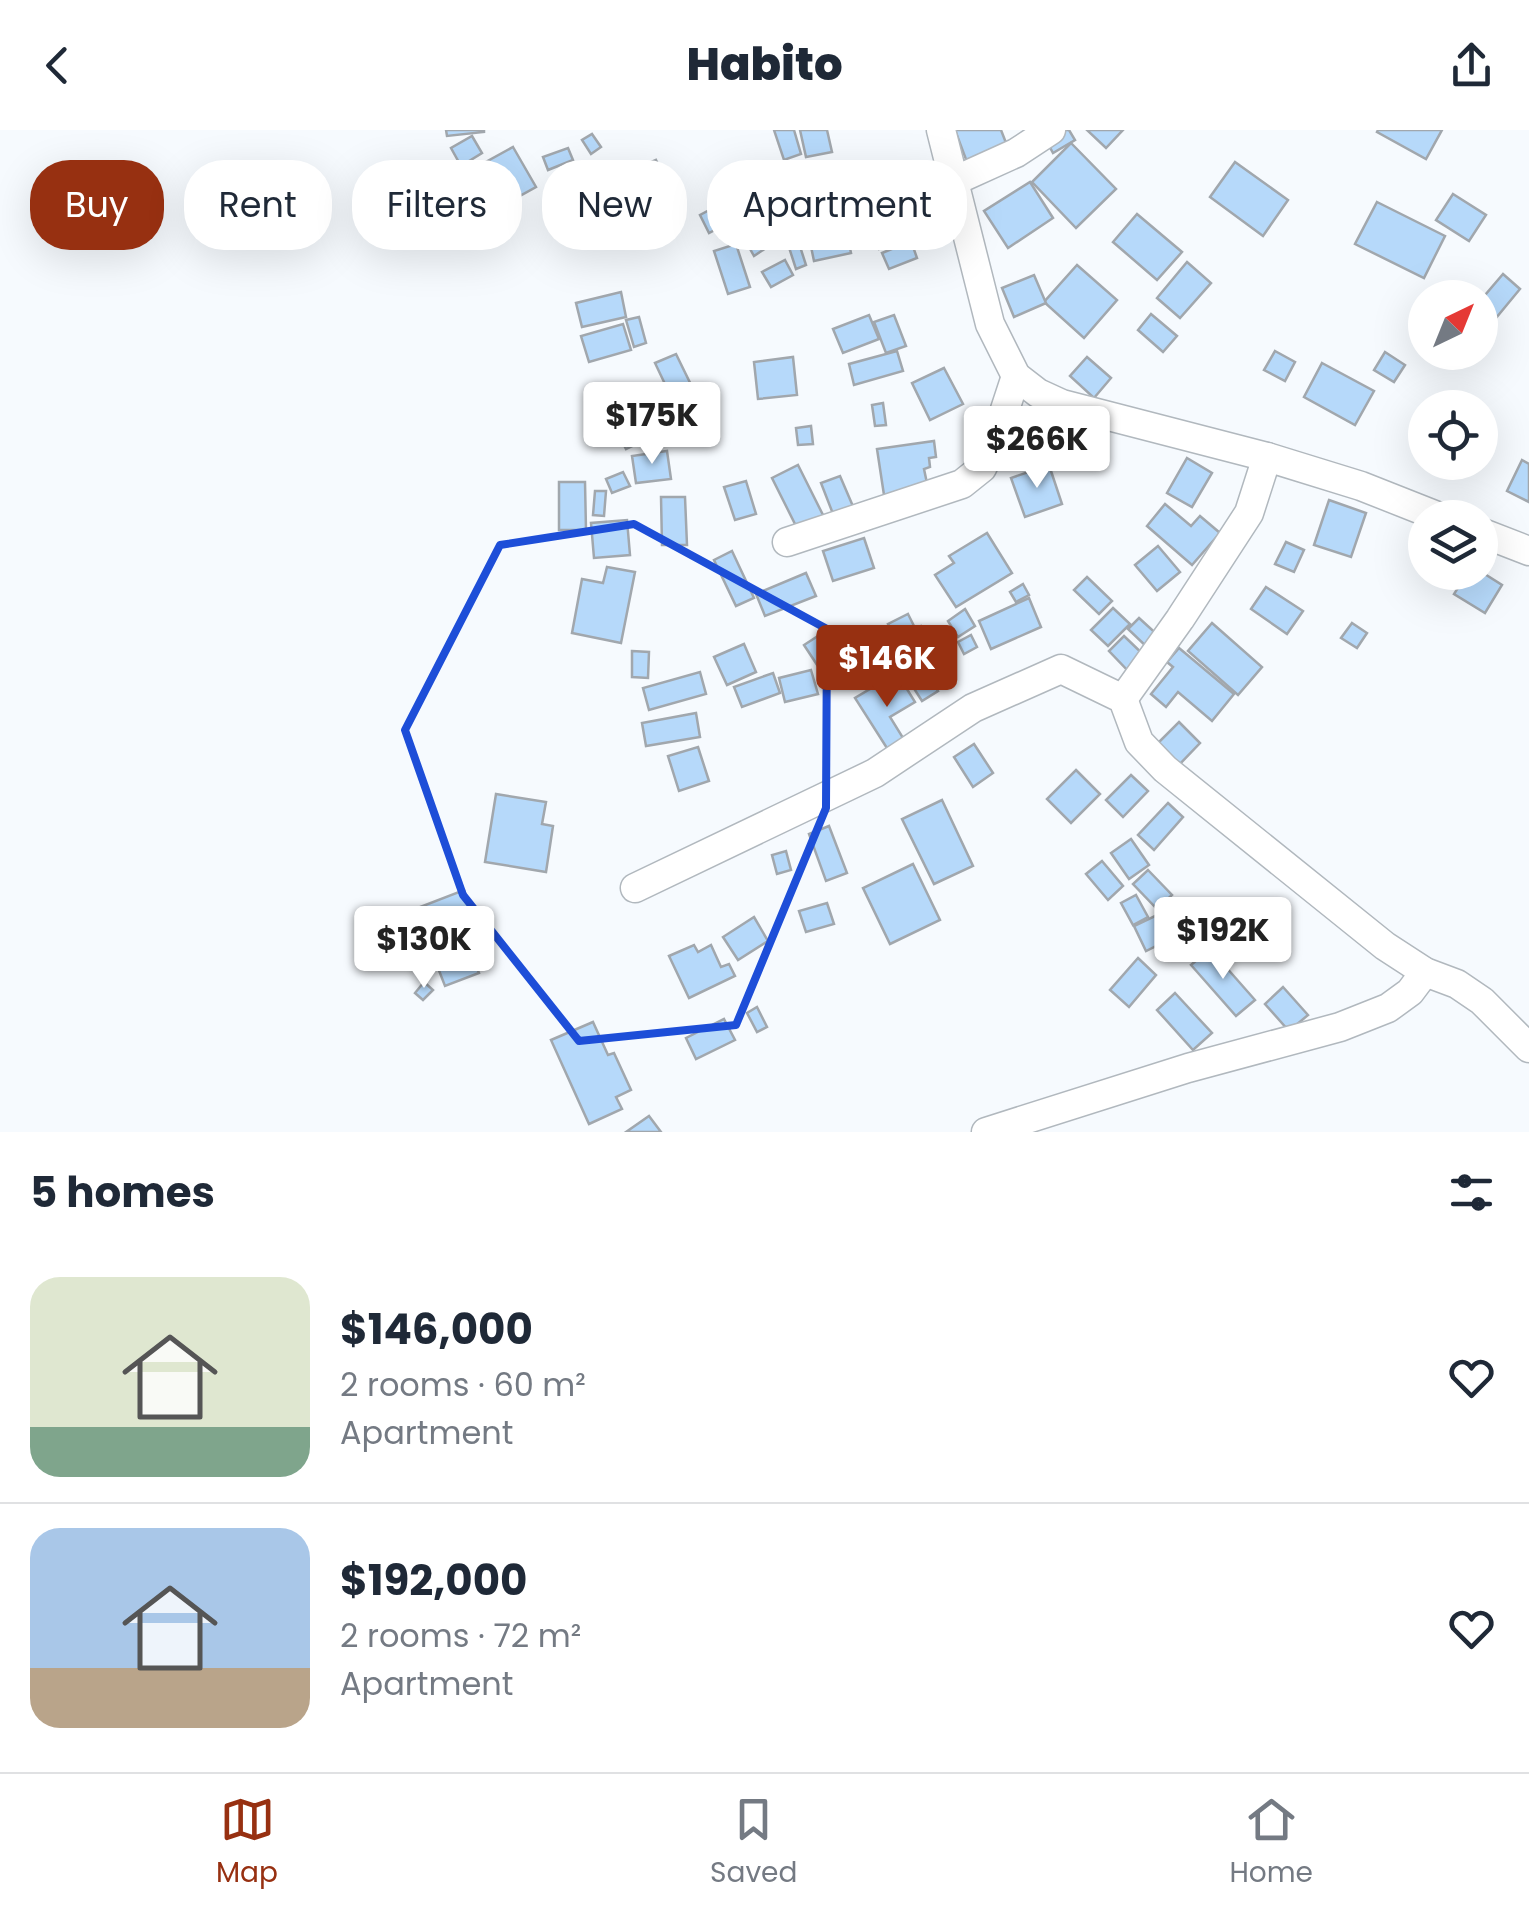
<!DOCTYPE html>
<meta charset="utf-8">
<style>
body{margin:0;font-family:Poppins,sans-serif;background:#f6f6f7;color:#1f2937;height:100vh;display:flex;flex-direction:column;font-size:38px;white-space:nowrap}
*{box-sizing:border-box;margin:0}
p{font-size:32px;color:#747a83}
.icon{flex:none;width:55px;height:55px;fill:none;stroke:currentColor;stroke-width:2;stroke-linecap:round;stroke-linejoin:round}
.map{position:relative;height:1002px;overflow:hidden}
.sheet{display:flex;flex-direction:column;background:#fff;flex:1}
.sheet>*{flex:none}
.top-card{position:absolute;left:30px;top:30px;width:1000px;height:90px;display:flex;gap:20px}
.needle{width:65px;rotate:43deg}
.tools{position:absolute;left:1408px;top:150px;display:grid;gap:20px}
.tools a{display:grid;place-items:center;width:90px;height:90px;border-radius:50%;background:#fff;box-shadow:0 10px 40px #0002;font-size:50px}
.price{position:absolute;translate:-50% -85px;padding:0 22px;border-radius:10px;background:#fff;color:#222;font-size:32px;line-height:65px;filter:drop-shadow(0 2px 5px #0008)}
.price::after{content:'';position:absolute;left:50%;top:60px;width:30px;height:22px;margin-left:-15px;background:inherit;clip-path:polygon(0 0,100% 0,50% 100%)}
.price.active{background:#973011;color:#fff}
ul{padding:0;list-style:none}
li{display:flex;align-items:center;gap:30px;height:250px;padding:0 30px}
li+li{border-top:2px solid #e0e1e3}
li span{display:grid;place-items:center;flex:none;width:280px;height:200px;border-radius:30px;color:#555}
li>.icon{margin-inline-start:auto}
span .icon{width:120px;height:120px;fill:#fffc;stroke-width:1}
li b{font-size:42px}
h2{display:flex;justify-content:space-between;align-items:center;height:120px;padding:0 30px;font-size:42px}
.chip{padding:0 35px;border-radius:40px;background:#fff;box-shadow:0 10px 40px #0002;font-size:35px;line-height:90px}
.chip.active{background:#973011;color:#fff}
header{display:flex;justify-content:space-between;align-items:center;height:130px;padding:0 30px;background:#fff;font-size:45px;font-weight:800}
.tabs{display:flex;justify-content:space-around;align-items:center;height:140px;border-top:2px solid #e0e1e3;background:#fff;font-size:28px;color:#747a83}
.tabs a{display:grid;justify-items:center;gap:5px}
.tabs .active{color:#973011}
.map>svg:first-child{display:block}
.building{fill:#b6d9fa;stroke:#a1a7ad;stroke-width:2.5}
.lines{fill:none;stroke-linecap:round;stroke-linejoin:round}
.street-casing{stroke:#b1b8be;stroke-width:31}
.street{stroke:#fff;stroke-width:28}
.marked{fill:none;stroke:#1d4ed8;stroke-width:8;stroke-linejoin:round}
</style>
<header><svg class="icon" aria-label="back" viewBox="0 0 24 24"><path d="M15 5l-7 7 7 7"/></svg>Habito<svg class="icon" aria-label="share" viewBox="0 0 24 24"><path d="M12 15V3M7 8l5-5 5 5M5 13v7h14v-7"/></svg></header>
<div class="map">
<svg width="1529" height="1002" viewBox="0 0 1529 1002">
<rect width="100%" height="100%" fill="#f6fafe"/>
<!-- building -->
<g class="building">
<path d="M446,0h38v2l-37,4z"/>
<path d="M774,0h20l7,24 -17,6z"/>
<path d="M800,0h27l5,22 -26,5z"/>
<path d="M955,0h46l7,18 -41,14z"/>
<path d="M1063,0h6l6,10 -22,13 -7,-13z"/>
<path d="M1087,0h36l-17,18z"/>
<path d="M1378,0h64l-16,29 -49,-27z"/>
<path d="M592,4l9,13 -10,7 -9,-14z"/>
<path d="M472,6l10,17 -21,13 -10,-18z"/>
<path d="M1071,13l45,46 -40,39 -44,-46z"/>
<path d="M513,17l23,40 -29,16 -23,-40z"/>
<path d="M568,18l5,12 -25,10 -5,-13z"/>
<path d="M656,30l20,42 -31,14 -19,-43z"/>
<path d="M1235,32l53,38 -25,36 -53,-39z"/>
<path d="M884,44l12,30 -31,12 -12,-29z"/>
<path d="M1030,52l23,36 -45,30 -24,-37z"/>
<path d="M769,57l11,16 -24,16 -11,-16z"/>
<path d="M1453,64l33,21 -17,26 -33,-21z"/>
<path d="M1377,72l68,34 -21,42 -69,-34z"/>
<path d="M717,76l9,18 -17,9 -9,-18z"/>
<path d="M842,80l9,43 -37,8 -9,-43z"/>
<path d="M899,81l9,30 -29,8 -9,-30z"/>
<path d="M1137,84l45,38 -25,28 -44,-38z"/>
<path d="M794,98l12,37 -10,4 -12,-37z"/>
<path d="M764,108l5,8 -15,10 -5,-9z"/>
<path d="M911,111l6,17 -28,11 -7,-16z"/>
<path d="M736,114l14,43 -22,7 -14,-43z"/>
<path d="M785,130l8,15 -22,12 -9,-15z"/>
<path d="M1187,132l24,21 -31,35 -23,-20z"/>
<path d="M1077,135l40,35 -33,38 -40,-36z"/>
<path d="M1503,144l17,15 -24,29 -16,-13v-4z"/>
<path d="M1034,145l12,28 -32,14 -12,-29z"/>
<path d="M621,162l5,25 -44,10 -6,-24z"/>
<path d="M1151,184l26,22 -14,16 -25,-22z"/>
<path d="M869,185l10,24 -36,14 -10,-24z"/>
<path d="M894,185l12,31 -20,7 -12,-31z"/>
<path d="M639,187l7,26 -12,4 -8,-27z"/>
<path d="M623,194l8,26 -42,12 -8,-26z"/>
<path d="M897,221l6,20 -49,14 -5,-21z"/>
<path d="M1275,221l20,11 -10,19 -21,-11z"/>
<path d="M1385,222l20,13 -11,17 -20,-12z"/>
<path d="M676,224l19,39 -21,10 -19,-40z"/>
<path d="M793,227l4,38 -39,4 -4,-37z"/>
<path d="M1087,227l24,21 -17,20 -24,-22z"/>
<path d="M1322,233l52,28 -19,34 -51,-28z"/>
<path d="M944,238l19,36 -33,16 -18,-37z"/>
<path d="M883,273l3,22 -11,1 -3,-21z"/>
<path d="M651,276l12,25 -37,18 -12,-24z"/>
<path d="M811,296l2,18 -15,1 -2,-17z"/>
<path d="M934,311l2,16 -7,1 1,9 -6,2 4,19 -44,7 -7,-46z"/>
<path d="M667,321l4,28 -35,4 -4,-27z"/>
<path d="M1187,328l25,15 -20,34 -25,-14z"/>
<path d="M1522,330l7,4v38l-22,-11z"/>
<path d="M798,335l26,52 -26,13 -26,-52z"/>
<path d="M1049,335l13,39 -37,13 -14,-39z"/>
<path d="M623,342l7,14 -18,7 -6,-14z"/>
<path d="M840,346l15,35 -20,8 -14,-36z"/>
<path d="M746,351l10,33 -21,6 -11,-33z"/>
<path d="M559,352h26l1,48h-27z"/>
<path d="M595,361h11l-2,25 -11,-1z"/>
<path d="M661,367h24l2,48h-25z"/>
<path d="M1329,370l37,13 -15,44 -37,-12z"/>
<path d="M1165,374l26,22 9,-10 20,17 -28,32 -45,-39z"/>
<path d="M627,390l3,35 -36,3 -3,-35z"/>
<path d="M987,403l25,40 -56,34 -21,-32 19,-12 -5,-7z"/>
<path d="M864,408l10,30 -41,13 -10,-30z"/>
<path d="M1286,412l18,8 -10,22 -19,-8z"/>
<path d="M1158,416l22,26 -23,19 -22,-26z"/>
<path d="M732,421l22,47 -18,8 -22,-46z"/>
<path d="M607,437l28,5 -14,71 -49,-10 10,-54 21,4z"/>
<path d="M1480,441l22,14 -17,28 -31,-19 14,-22z"/>
<path d="M806,443l10,23 -51,20 -9,-22z"/>
<path d="M1087,447l25,24 -13,13 -25,-24z"/>
<path d="M1023,454l6,11 -13,7 -6,-10z"/>
<path d="M1266,457l37,24 -16,23 -36,-25z"/>
<path d="M1029,468l12,29 -50,22 -12,-28z"/>
<path d="M1113,478l17,16 -22,22 -17,-16z"/>
<path d="M965,479l10,17 -17,11 -10,-16z"/>
<path d="M908,484l7,14 6,-2 11,21 -41,20 -11,-22 16,-7 -8,-14z"/>
<path d="M1139,488l22,20 -11,12 -22,-21z"/>
<path d="M1212,493l50,44 -24,28 -50,-44z"/>
<path d="M1352,493l15,10 -10,15 -16,-10z"/>
<path d="M821,504l25,37 -17,12 -25,-38z"/>
<path d="M848,505l17,44 -11,4 -16,-44z"/>
<path d="M971,505l6,12 -13,7 -6,-12z"/>
<path d="M873,506l16,30 -18,9 -15,-29z"/>
<path d="M1124,506l24,23 -16,16 -23,-24z"/>
<path d="M744,514l12,28 -29,13 -13,-28z"/>
<path d="M1179,518l55,46 -22,27 -34,-29 -12,15 -15,-13 22,-27 -6,-5z"/>
<path d="M632,521l17,1 -1,26 -16,-1z"/>
<path d="M920,533l18,28 -16,10 -18,-28z"/>
<path d="M811,540l7,24 -33,8 -6,-24z"/>
<path d="M700,542l6,22 -57,16 -6,-22z"/>
<path d="M773,543l7,20 -38,14 -8,-20z"/>
<path d="M897,543l18,29 -25,15 18,29 -16,10 -37,-58z"/>
<path d="M696,583l4,24 -54,9 -4,-23z"/>
<path d="M1179,592l21,21 -23,24 -22,-21z"/>
<path d="M974,614l19,29 -20,14 -19,-30z"/>
<path d="M698,617l11,34 -30,10 -11,-35z"/>
<path d="M1076,640l24,24 -29,29 -24,-24z"/>
<path d="M1131,645l17,16 -25,26 -17,-17z"/>
<path d="M496,664l50,8 -4,22 11,2 -7,46 -61,-10z"/>
<path d="M942,670l31,66 -39,18 -32,-65z"/>
<path d="M1168,673l15,14 -29,33 -16,-15z"/>
<path d="M829,696l18,47 -21,8 -17,-47z"/>
<path d="M1131,709l18,26 -20,14 -18,-26z"/>
<path d="M786,721l5,19 -14,4 -5,-19z"/>
<path d="M1102,731l21,25 -15,14 -22,-26z"/>
<path d="M913,734l27,56 -50,24 -27,-56z"/>
<path d="M1148,740l24,25 -15,14 -24,-25z"/>
<path d="M464,760l20,54 -14,5 9,24 -34,13 -30,-77z"/>
<path d="M1136,765l12,22 -15,8 -12,-22z"/>
<path d="M827,773l7,21 -28,8 -7,-21z"/>
<path d="M1176,776l12,24 -42,21 -12,-25z"/>
<path d="M754,787l14,24 -30,19 -15,-23z"/>
<path d="M694,815l4,7 13,-7 10,22 8,-3 6,12 -46,22 -20,-42z"/>
<path d="M1210,819l45,51 -19,16 -45,-51z"/>
<path d="M1138,828l18,17 -27,32 -19,-17z"/>
<path d="M424,852l9,8 -10,10 -8,-7z"/>
<path d="M1283,857l25,28 -19,16 -24,-27z"/>
<path d="M1175,863l37,40 -19,17 -36,-40z"/>
<path d="M757,877l10,20 -10,5 -10,-19z"/>
<path d="M724,889l11,21 -39,19 -10,-21z"/>
<path d="M593,892l15,33 6,-2 17,37 -15,7 6,12 -33,15 -38,-84z"/>
<path d="M649,986l12,16h-35z"/>
</g>
<g class="lines">
<!-- street casing -->
<g class="street-casing">
<g id="street">
<path d="M941,0l49,194 26,52 22,17 24,11 205,53 94,29 81,32"/>
<path d="M954,51l62,-28 35,-23"/>
<path d="M1480,402l49,19"/>
<path d="M787,412l175,-58 20,-16 12,-25 22,-67"/>
<path d="M1123,569l57,-80 69,-106 18,-56"/>
<path d="M635,758l240,-115 98,-65 88,-39 62,30 16,43 26,27 220,177 40,26 32,12 25,17 47,47"/>
<path d="M986,1002l202,-64 152,-41 48,-19 22,-16 15,-20"/>
</g>
</g>
<!-- street -->
<use href="#street" class="street"/>
</g>
<!-- marked area -->
<path class="marked" d="M634,394l193,105 -1,179 -90,217 -157,16 -116,-146 -58,-165 95,-185z"/>
</svg>
<div class="tools">
<a><svg class="needle" viewBox="-14 -14 28 28"><path d="M0-13l5 13h-10z" fill="#e53935"/><path d="M0 13l5-13h-10z" fill="#747a83"/></svg></a>
<a><svg class="icon" aria-label="locate" viewBox="0 0 24 24"><circle cx="12" cy="12" r="6"/><path d="M12 2v4M12 18v4M2 12h4M18 12h4"/></svg></a>
<a><svg class="icon" aria-label="layers" viewBox="0 0 24 24"><path d="M12 4l9 5-9 5-9-5zM3 14l9 5 9-5"/></svg></a>
</div>
<b class="price" style="left:652px;top:337px">$175K</b>
<b class="price" style="left:1037px;top:361px">$266K</b>
<b class="price active" style="left:887px;top:580px">$146K</b>
<b class="price" style="left:1223px;top:852px">$192K</b>
<b class="price" style="left:424px;top:861px">$130K</b>
<div class="top-card">
<a class="chip active">Buy</a>
<a class="chip">Rent</a>
<a class="chip">Filters</a>
<a class="chip">New</a>
<a class="chip">Apartment</a>
</div>
</div>
<section class="sheet">
<h2>5 homes<svg class="icon" aria-label="filters" viewBox="0 0 24 24"><path d="M4 7h16M4 17h16"/><circle cx="9" cy="7" r="2"/><circle cx="15" cy="17" r="2"/></svg></h2>
<ul>
<li><span style="background:linear-gradient(#dfe7d0 75%,#7fa58c 0)"><svg class="icon" aria-label="home" viewBox="0 0 24 24"><path d="M3 11l9-7 9 7M6 9v11h12V9"/></svg></span><div><b>$146,000</b><p>2 rooms · 60 m²</p><p>Apartment</p></div><svg class="icon" aria-label="heart" viewBox="0 0 24 24"><path d="M12 20l-8-8c-3-5 5-10 8-4 3-6 11-1 8 4z"/></svg></li>
<li><span style="background:linear-gradient(#a9c7e8 70%,#b9a48a 0)"><svg class="icon" aria-label="home" viewBox="0 0 24 24"><path d="M3 11l9-7 9 7M6 9v11h12V9"/></svg></span><div><b>$192,000</b><p>2 rooms · 72 m²</p><p>Apartment</p></div><svg class="icon" aria-label="heart" viewBox="0 0 24 24"><path d="M12 20l-8-8c-3-5 5-10 8-4 3-6 11-1 8 4z"/></svg></li>
</ul>
</section>
<nav class="tabs">
<a class="active"><svg class="icon" aria-label="map" viewBox="0 0 24 24"><path d="M3 6l6-2 6 2 6-2v14l-6 2-6-2-6 2zM9 4v14M15 6v14"/></svg>Map</a>
<a><svg class="icon" aria-label="saved" viewBox="0 0 24 24"><path d="M7 4h10v16l-5-4-5 4z"/></svg>Saved</a>
<a><svg class="icon" aria-label="home" viewBox="0 0 24 24"><path d="M3 11l9-7 9 7M6 9v11h12V9"/></svg>Home</a>
</nav>
